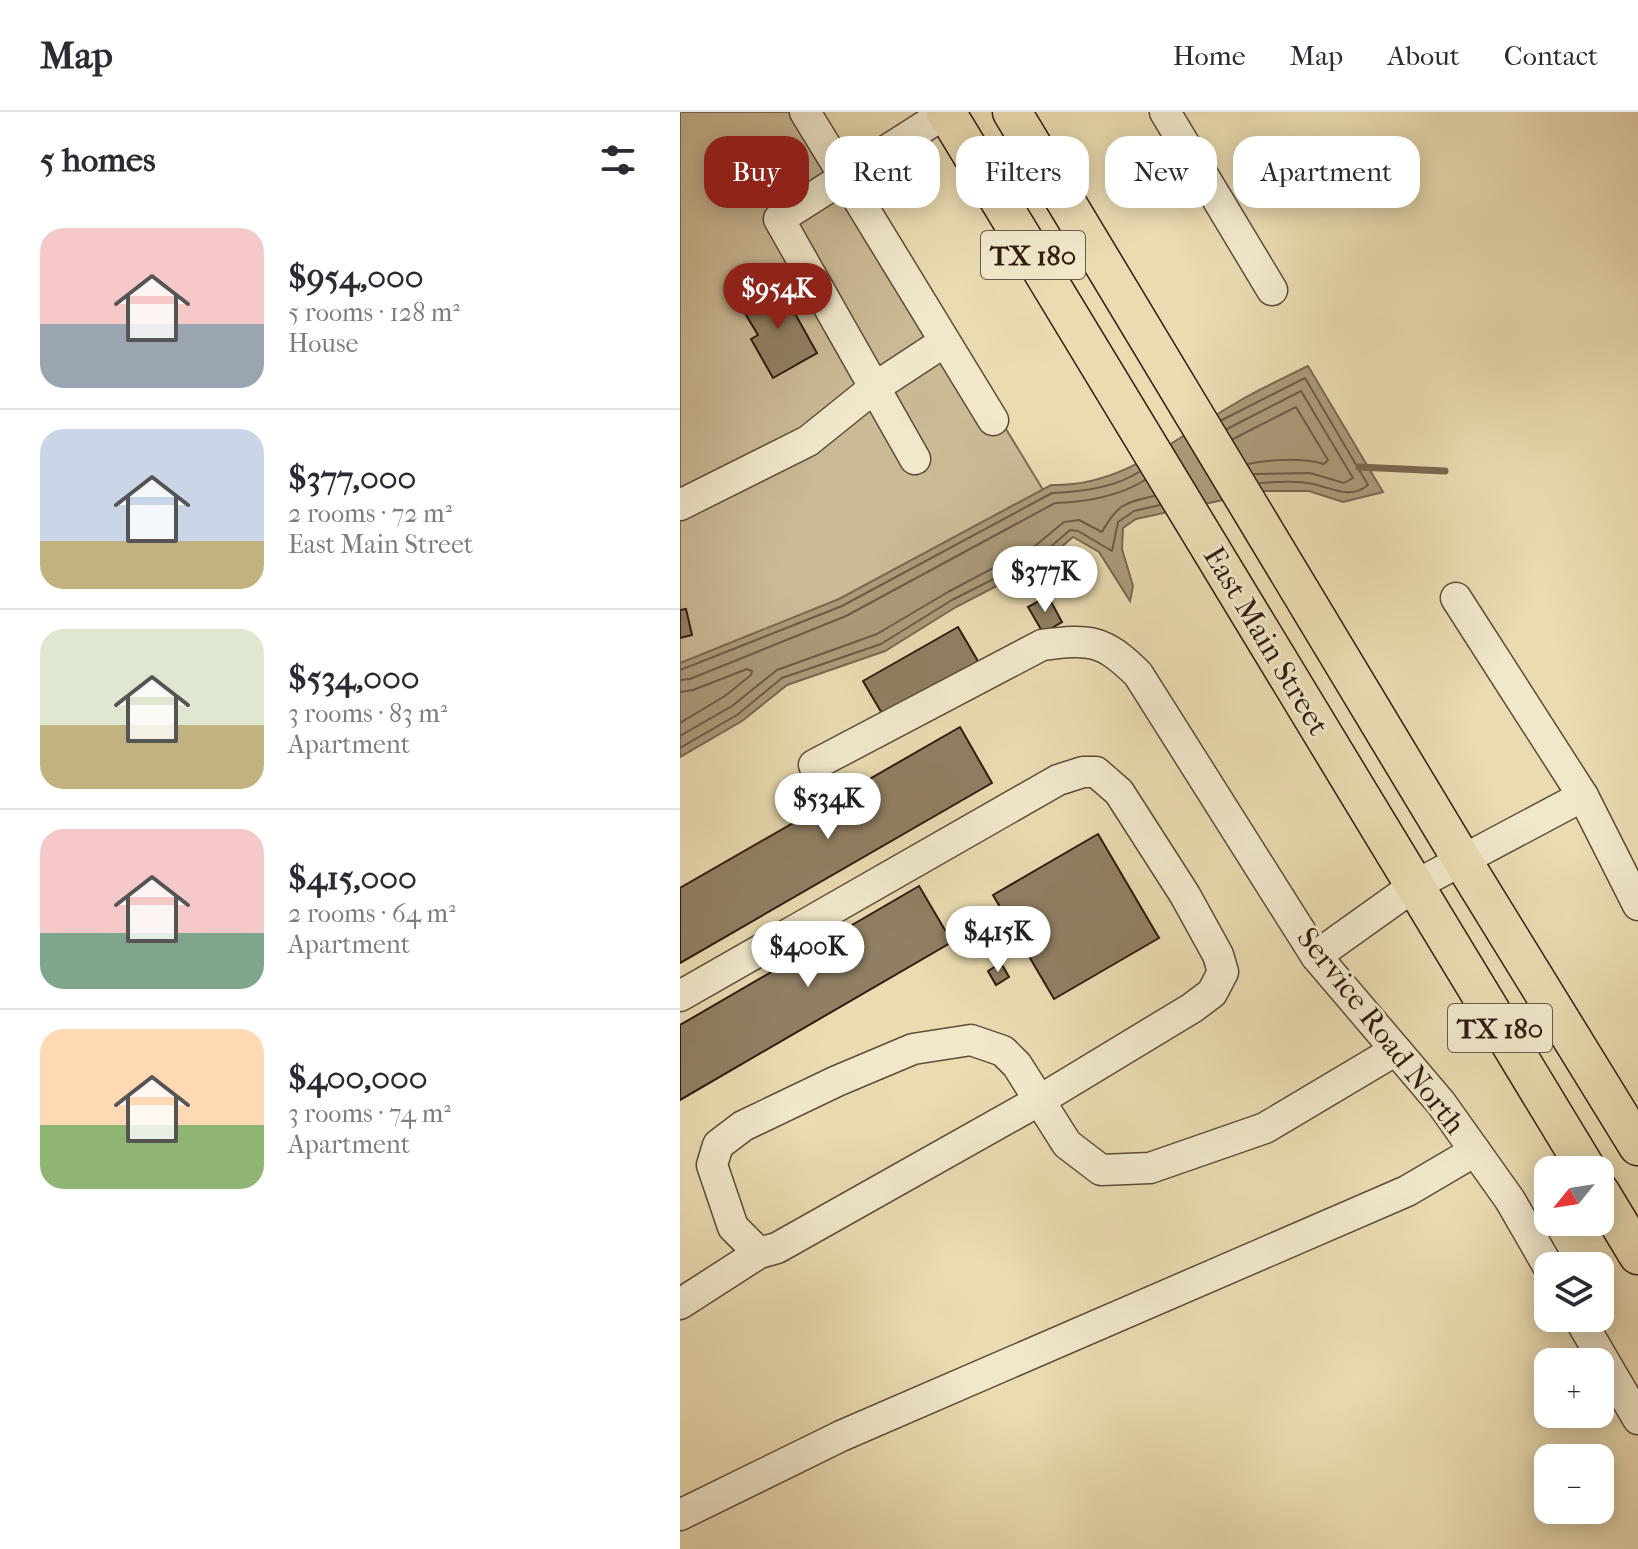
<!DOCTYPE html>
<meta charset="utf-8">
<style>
body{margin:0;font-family:"IM FELL French Canon",serif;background:#f7f7f7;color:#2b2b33;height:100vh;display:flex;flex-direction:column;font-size:30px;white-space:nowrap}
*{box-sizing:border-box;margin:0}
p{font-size:26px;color:#7c7c81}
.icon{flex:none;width:44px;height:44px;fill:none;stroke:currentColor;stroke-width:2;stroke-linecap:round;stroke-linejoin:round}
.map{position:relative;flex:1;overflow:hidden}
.sheet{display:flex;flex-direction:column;background:#fff;width:680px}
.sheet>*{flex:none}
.guide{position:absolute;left:24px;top:24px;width:760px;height:72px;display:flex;gap:16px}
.needle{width:52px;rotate:240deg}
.controls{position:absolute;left:854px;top:1044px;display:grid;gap:16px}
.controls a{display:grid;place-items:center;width:80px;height:80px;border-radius:16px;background:#fff;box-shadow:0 4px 20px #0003;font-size:40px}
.price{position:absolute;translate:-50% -68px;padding:0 18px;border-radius:28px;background:#fff;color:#222;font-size:26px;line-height:52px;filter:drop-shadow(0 2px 4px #0008)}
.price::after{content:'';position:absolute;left:50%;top:48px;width:24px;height:18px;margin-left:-12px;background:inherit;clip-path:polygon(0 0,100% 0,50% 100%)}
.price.selected{background:#8f2418;color:#fff}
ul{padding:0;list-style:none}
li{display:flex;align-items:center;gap:24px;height:200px;padding:0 40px}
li+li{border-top:2px solid #e1e1e2}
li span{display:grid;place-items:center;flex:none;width:224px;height:160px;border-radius:24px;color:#555}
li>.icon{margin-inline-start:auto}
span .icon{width:96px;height:96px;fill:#fffc;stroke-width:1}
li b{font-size:34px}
h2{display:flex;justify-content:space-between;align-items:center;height:96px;padding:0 40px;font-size:34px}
.tag{padding:0 28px;border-radius:24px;background:#fff;box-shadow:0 4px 20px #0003;font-size:28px;line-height:72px}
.tag.selected{background:#8f2418;color:#fff}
header{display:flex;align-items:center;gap:48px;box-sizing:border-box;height:112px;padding:0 40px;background:#fff;border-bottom:2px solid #e1e1e2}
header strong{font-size:38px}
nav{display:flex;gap:44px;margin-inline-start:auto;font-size:28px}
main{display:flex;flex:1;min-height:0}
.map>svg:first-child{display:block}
.green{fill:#cbba96;stroke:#7e6a53;stroke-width:2}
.water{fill:#ab9a7a;stroke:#7a6750;stroke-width:2}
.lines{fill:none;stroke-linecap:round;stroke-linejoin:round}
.shore{stroke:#6e5a45;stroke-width:2}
.stream{stroke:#7a6750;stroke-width:7}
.building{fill:#917f64;stroke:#311b10;stroke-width:2}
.minor-casing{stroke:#5f4b38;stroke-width:33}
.major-casing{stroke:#311b10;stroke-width:41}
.minor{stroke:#f1e8cc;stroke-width:30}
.major{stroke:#eadbb1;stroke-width:38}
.labels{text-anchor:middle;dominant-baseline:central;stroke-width:6;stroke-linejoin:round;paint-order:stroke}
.shield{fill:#f1e8cc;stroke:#6b5848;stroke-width:2}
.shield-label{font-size:28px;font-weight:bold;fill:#311b10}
.street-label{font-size:30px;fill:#311b10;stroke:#f1e8cc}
</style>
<header>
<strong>Map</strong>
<nav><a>Home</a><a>Map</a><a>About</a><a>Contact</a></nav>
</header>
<main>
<section class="sheet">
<h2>5 homes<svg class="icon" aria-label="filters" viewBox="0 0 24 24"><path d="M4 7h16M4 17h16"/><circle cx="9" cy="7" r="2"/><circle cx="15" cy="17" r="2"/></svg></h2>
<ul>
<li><span style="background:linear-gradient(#f6c9c9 60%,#9aa5b1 0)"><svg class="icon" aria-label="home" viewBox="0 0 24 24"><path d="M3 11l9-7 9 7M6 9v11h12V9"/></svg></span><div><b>$954,000</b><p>5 rooms · 128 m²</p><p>House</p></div></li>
<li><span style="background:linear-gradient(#c9d6e8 70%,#c2b280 0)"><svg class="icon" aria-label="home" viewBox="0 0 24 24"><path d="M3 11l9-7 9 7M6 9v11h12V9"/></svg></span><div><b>$377,000</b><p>2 rooms · 72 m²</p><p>East Main Street</p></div></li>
<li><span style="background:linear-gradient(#dfe7d0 60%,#c2b280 0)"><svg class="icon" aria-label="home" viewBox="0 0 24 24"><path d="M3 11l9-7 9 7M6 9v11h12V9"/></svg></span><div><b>$534,000</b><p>3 rooms · 83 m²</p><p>Apartment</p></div></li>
<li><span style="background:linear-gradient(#f6c9c9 65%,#7fa58c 0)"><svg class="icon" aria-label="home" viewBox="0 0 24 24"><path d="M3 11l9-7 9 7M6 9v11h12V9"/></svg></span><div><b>$415,000</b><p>2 rooms · 64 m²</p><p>Apartment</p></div></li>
<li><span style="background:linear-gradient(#ffd9b3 60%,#8fb573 0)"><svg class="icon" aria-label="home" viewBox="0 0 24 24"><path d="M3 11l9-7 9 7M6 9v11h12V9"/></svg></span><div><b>$400,000</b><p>3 rooms · 74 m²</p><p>Apartment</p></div></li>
</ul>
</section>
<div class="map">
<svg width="958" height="1437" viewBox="0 0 958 1437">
<rect width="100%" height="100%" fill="#eadbb1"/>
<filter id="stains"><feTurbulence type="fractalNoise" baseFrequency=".0025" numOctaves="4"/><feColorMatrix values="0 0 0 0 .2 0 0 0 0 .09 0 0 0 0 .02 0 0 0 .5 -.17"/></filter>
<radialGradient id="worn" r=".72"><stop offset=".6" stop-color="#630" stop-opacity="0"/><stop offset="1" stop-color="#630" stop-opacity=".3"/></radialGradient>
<!-- green -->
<path class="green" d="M0,0h133l249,409 -382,217z"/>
<!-- water -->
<path class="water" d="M628,254l75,126 -40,10 -34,-11h-45l-128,28 -13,9 -1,21 11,37 -3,15 -31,-49 -26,-15 -28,24 -89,46 -71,44 -98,34 -45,36 -62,36v-94l159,-64 212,-114c74,2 124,-48 185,-82 23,-14 48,-25 72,-37z"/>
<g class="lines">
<!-- shore -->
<g class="shore">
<path d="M542,308l83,-42 63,107c-17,15 -36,3 -55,-1 -16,-4 -37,-2 -53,-1"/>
<path d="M547,317l74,-38 52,87 -9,5 -34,-10 -55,1"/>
<path d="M553,327l63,-32 32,53 -4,4c-22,-6 -53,-5 -76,0"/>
<path d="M0,558l162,-64 210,-113c30,-1 62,-5 87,-21"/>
<path d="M0,568l10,-1 156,-63 209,-113c30,-1 63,-6 90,-23"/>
<path d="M0,580l13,-2 54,-21 5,2 -1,4 -26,21 -45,27"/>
<path d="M0,624l52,-30 45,-36 100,-36 71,-42 87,-46 29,-24 15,-2 23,12c15,-27 21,-29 52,-36"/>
<path d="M0,636l57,-33 45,-37 99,-34 71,-44 89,-45 29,-25 8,1 34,20 6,-29 16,-11 26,-6"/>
</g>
<!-- stream -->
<path class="stream" d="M679,355l86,4"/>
</g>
<!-- building -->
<g class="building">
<path d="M98,171l39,70 -44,25 -22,-39 7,-4 -18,-30z"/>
<path d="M368,484l14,26 -19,11 -15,-26z"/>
<path d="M6,497l6,26 -12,3v-28z"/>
<path d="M278,515l21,36 -95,54 -21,-36z"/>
<path d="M280,615l32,56 -312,180v-75z"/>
<path d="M418,722l61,104 -105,61 -61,-104z"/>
<path d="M239,774l33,56 -272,158v-75z"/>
<path d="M321,851l8,14 -13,8 -8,-14z"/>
</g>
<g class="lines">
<!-- minor casing -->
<g class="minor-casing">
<g id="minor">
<path d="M125,0l188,308"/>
<path d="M485,0l107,178"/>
<path d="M235,347l-136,-240 168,-107"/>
<path d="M0,393l128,-64 66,-53 70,-46"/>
<path d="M776,486l127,198 55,109"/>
<path d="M134,653l228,-120c49,-6 60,-6 96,29l178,282 125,147 69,97 38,66"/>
<path d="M636,844l98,-70 169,-90"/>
<path d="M0,884l378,-216 25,-8h13l23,20 66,103 33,60 5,17 -11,21 -20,15 -152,92 -263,148 -18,5 -26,-26 -21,-62 6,-20 25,-19 94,-45 76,-32 58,-9 32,11 14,14 50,79 34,26 49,-2 115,-40 131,-78"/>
<path d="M0,1192l79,-51"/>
<path d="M899,1206l59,101"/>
<path d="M0,1403l161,-79 566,-245 68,-40"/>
</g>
</g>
<!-- major casing -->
<g class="major-casing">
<g id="major">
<path d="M266,0l641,1058"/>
<path d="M332,0l450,748 176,286"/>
<path d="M920,1080l38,63"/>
</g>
</g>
<!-- minor -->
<use href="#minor" class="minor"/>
<!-- major -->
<use href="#major" class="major"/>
</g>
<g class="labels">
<!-- shield labels -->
<g class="shield">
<rect x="301" y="119" width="104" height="48" rx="6"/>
<rect x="768" y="892" width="104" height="48" rx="6"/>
</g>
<g class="shield-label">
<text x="353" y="143">TX 180</text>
<text x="820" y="916">TX 180</text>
</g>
<!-- street labels -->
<g class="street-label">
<text transform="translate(586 529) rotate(59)">East Main Street</text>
<text transform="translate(701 919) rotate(52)">Service Road North</text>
</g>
</g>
<rect width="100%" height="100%" filter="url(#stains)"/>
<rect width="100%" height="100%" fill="url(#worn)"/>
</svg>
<div class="controls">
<a><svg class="needle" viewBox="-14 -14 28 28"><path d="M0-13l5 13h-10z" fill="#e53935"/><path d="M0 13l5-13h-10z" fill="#7c7c81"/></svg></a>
<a><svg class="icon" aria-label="layers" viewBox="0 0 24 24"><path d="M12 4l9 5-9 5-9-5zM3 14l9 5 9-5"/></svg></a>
<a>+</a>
<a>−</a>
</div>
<b class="price selected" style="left:98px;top:219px">$954K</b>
<b class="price" style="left:365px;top:502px">$377K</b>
<b class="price" style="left:148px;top:729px">$534K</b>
<b class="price" style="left:318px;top:862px">$415K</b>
<b class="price" style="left:128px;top:877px">$400K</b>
<div class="guide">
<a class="tag selected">Buy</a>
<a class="tag">Rent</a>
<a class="tag">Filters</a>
<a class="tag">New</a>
<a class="tag">Apartment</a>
</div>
</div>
</main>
